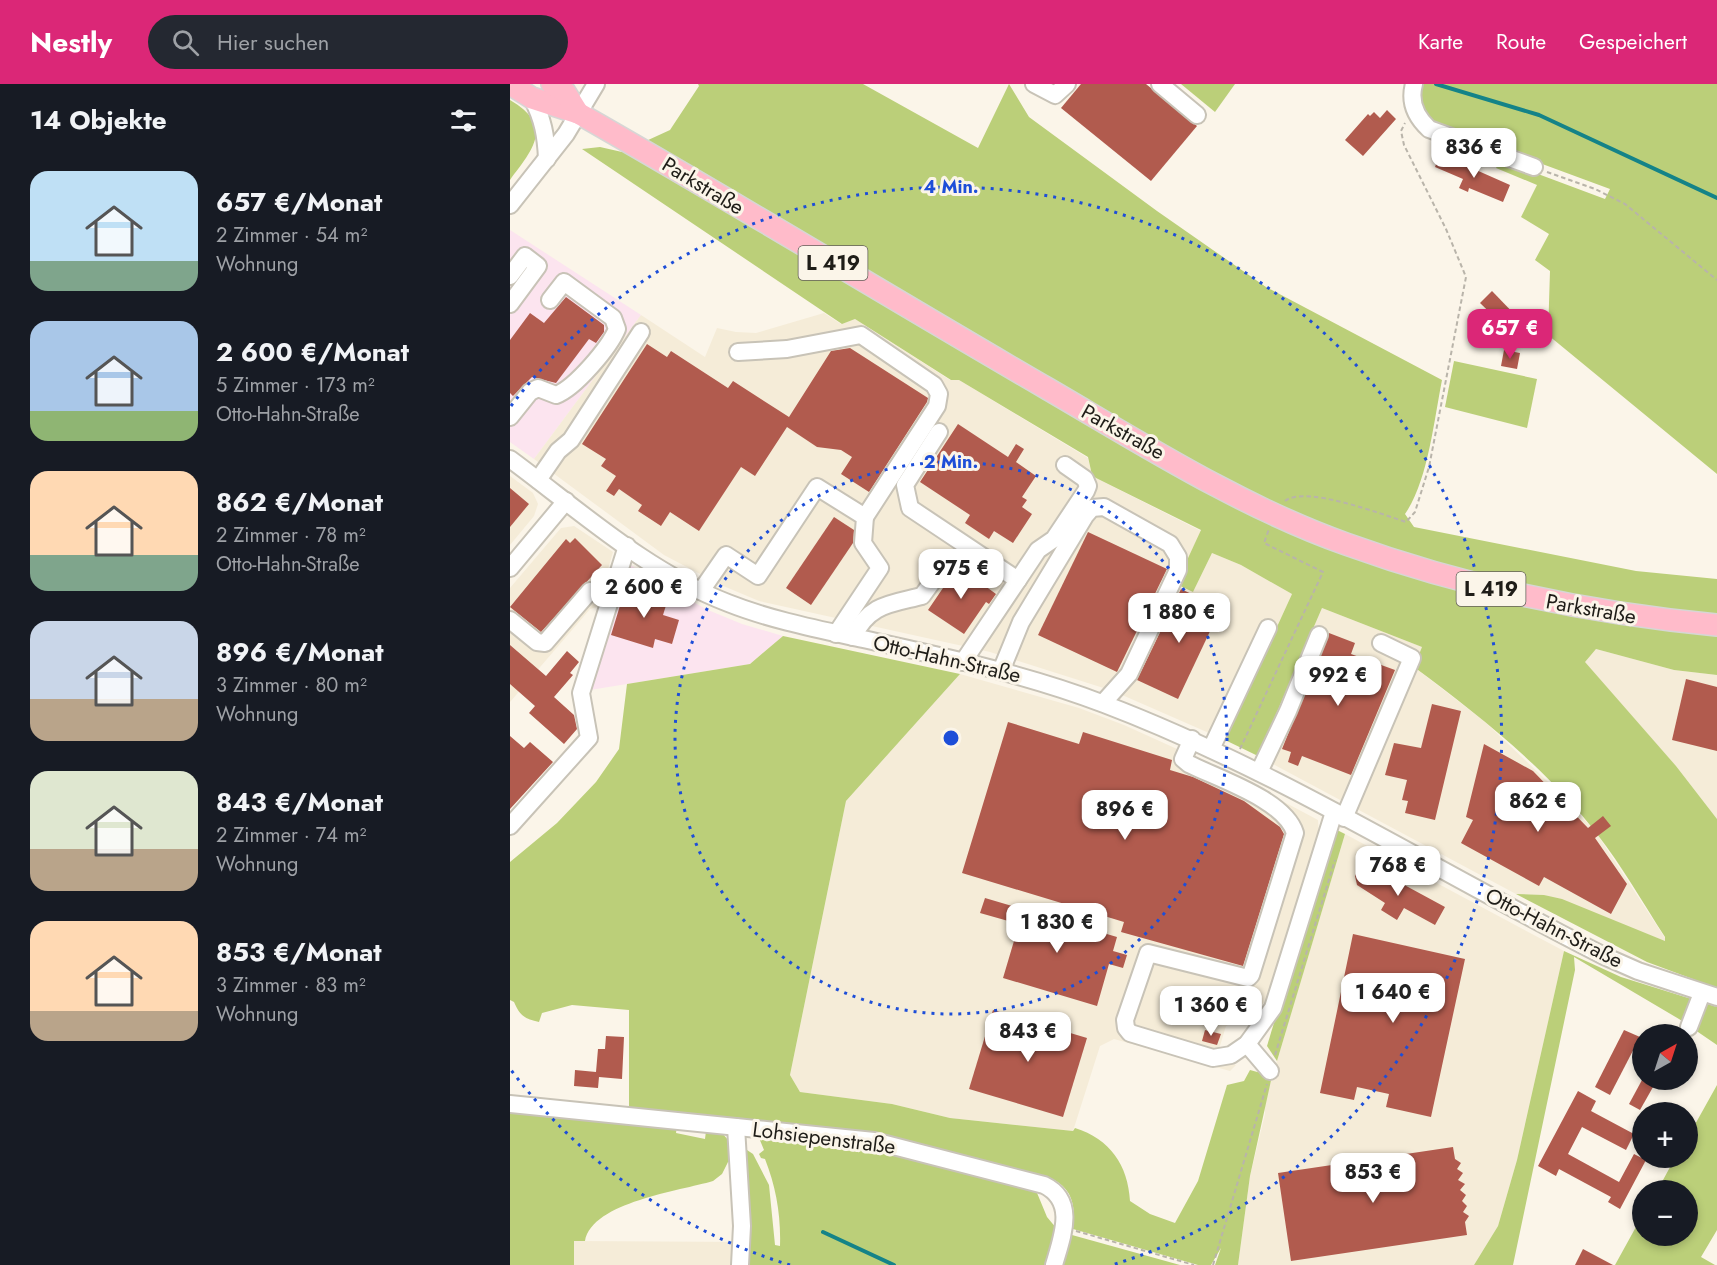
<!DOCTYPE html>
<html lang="de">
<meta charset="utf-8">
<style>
body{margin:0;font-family:Jost,sans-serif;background:#242831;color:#f1f3f6;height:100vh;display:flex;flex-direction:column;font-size:22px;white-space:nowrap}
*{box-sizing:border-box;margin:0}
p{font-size:20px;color:#9ea1a6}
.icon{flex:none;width:33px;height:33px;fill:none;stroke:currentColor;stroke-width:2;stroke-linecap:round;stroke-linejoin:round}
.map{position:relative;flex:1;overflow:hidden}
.drawer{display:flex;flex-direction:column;background:#171b24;width:510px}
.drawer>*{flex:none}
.needle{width:39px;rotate:39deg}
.buttons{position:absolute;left:1122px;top:940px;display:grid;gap:12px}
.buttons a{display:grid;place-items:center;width:66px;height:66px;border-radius:50%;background:#171b24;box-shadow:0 3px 9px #0003;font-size:30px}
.price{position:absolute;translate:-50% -51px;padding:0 14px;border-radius:12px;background:#fff;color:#222;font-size:20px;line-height:39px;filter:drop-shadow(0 2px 3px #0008)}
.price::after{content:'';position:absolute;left:50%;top:36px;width:18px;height:14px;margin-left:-9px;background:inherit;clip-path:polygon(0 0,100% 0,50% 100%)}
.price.selected{background:#db2777;color:#fff}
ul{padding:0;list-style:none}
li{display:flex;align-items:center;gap:18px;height:150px;padding:0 30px}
li span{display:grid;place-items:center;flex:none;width:168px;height:120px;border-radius:18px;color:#555}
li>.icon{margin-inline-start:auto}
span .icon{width:72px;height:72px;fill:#fffc;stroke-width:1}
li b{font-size:26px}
h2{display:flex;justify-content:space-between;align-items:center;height:72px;padding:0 30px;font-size:26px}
header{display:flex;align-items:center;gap:36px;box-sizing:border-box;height:84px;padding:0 30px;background:#db2777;color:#fff}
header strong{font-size:28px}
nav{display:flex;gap:33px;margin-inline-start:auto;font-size:21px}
.search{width:420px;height:54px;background:#242831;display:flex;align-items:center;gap:15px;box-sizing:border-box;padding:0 21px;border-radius:33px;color:#9ea1a6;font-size:22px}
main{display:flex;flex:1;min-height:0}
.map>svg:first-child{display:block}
.commercial{fill:#fce4ef}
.built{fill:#f5ecd8}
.green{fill:#bbcf79}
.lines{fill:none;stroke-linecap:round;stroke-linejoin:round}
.stream{stroke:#148388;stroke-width:4}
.building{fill:#b15b4e}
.minor-casing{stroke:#c8c3b7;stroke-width:20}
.major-casing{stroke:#d7d6d5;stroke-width:24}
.path{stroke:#b9b4aa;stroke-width:2;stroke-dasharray:4.5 3;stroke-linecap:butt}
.minor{stroke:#fff;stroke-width:16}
.major{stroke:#ffbbca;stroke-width:21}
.ring{fill:none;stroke:#1d4ed8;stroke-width:3;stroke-dasharray:3 6}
.labels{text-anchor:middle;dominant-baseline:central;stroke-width:6;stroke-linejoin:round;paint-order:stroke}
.shield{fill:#fbf5e9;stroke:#615e57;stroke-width:1.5}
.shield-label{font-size:20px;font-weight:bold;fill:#1f1d18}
.street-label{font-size:21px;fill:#1f1d18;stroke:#fbf5e9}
.centre{fill:#1d4ed8;stroke:#fbf5e9;stroke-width:3}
.ring-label{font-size:18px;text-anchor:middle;font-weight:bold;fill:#1d4ed8;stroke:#fbf5e9;stroke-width:6;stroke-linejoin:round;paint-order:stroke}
</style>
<header>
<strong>Nestly</strong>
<div class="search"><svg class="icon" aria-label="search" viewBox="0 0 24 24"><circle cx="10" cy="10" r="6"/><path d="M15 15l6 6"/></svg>Hier suchen</div>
<nav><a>Karte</a><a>Route</a><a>Gespeichert</a></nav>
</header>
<main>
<section class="drawer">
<h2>14 Objekte<svg class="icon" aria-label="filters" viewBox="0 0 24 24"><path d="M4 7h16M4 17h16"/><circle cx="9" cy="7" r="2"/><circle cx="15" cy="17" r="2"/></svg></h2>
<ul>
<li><span style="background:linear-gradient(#bfe0f5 75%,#7fa58c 0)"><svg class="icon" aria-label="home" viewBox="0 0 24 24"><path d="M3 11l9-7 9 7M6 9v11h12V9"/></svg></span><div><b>657 €/Monat</b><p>2 Zimmer · 54 m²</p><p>Wohnung</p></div></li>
<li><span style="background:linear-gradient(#a9c7e8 75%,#8fb573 0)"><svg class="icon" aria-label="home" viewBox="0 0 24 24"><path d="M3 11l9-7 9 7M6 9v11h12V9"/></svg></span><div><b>2 600 €/Monat</b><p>5 Zimmer · 173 m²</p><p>Otto-Hahn-Straße</p></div></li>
<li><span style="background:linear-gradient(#ffd9b3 70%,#7fa58c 0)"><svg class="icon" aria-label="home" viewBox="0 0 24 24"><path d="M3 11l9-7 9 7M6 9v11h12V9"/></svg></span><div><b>862 €/Monat</b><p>2 Zimmer · 78 m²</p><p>Otto-Hahn-Straße</p></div></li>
<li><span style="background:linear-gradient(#c9d6e8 65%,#b9a48a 0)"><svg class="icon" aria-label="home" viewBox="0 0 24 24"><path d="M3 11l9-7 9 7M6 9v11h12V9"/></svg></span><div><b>896 €/Monat</b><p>3 Zimmer · 80 m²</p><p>Wohnung</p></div></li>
<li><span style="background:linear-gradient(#dfe7d0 65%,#b9a48a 0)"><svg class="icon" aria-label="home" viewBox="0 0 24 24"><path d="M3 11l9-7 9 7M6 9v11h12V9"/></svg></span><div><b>843 €/Monat</b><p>2 Zimmer · 74 m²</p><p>Wohnung</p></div></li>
<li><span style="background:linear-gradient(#ffd9b3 75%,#b9a48a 0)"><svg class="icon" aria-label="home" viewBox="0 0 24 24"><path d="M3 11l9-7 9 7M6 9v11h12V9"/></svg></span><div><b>853 €/Monat</b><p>3 Zimmer · 83 m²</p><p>Wohnung</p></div></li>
</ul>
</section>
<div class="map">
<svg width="1207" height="1181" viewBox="0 0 1207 1181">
<rect width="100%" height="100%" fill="#fbf5e9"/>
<!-- commercial -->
<g class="commercial">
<path d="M0,146l131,85 -107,144 -24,-17z"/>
<path d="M118,479l24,17 56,30 34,14 41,12 -33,28 -160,26z"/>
</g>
<!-- built -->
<g class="built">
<path d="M314,229l17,11 14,-5 95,61h9l129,78 4,17 4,3 105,53 -25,52 17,9 19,-39 29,12 51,29 -67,146 -112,-49 -123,-39 -231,-51 -38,-16 -57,-30 -130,-96 107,-144 64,42 12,-29 19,4 20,1z"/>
<path d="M0,392l23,17 5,11 -4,12 -24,29z"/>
<path d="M64,442l39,26 -16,55 -7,2 -80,93v-114l51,-60z"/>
<path d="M812,524l100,39 -8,20 70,54 82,78 31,35 68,104v3l-121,-46 -28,-1 -258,-138z"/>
<path d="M1086,565l78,21 43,5v144l-41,-53 -92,-104z"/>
<path d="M450,590l119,34 45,17 104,47 90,48 1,13 -49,162 -12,15 -32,16 -10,33 20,6 -6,6 -116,-32 -14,7 -27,85 -123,-13 -58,-14 -92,-12 -10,-17 56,-274z"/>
<path d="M835,750l219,117 -47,209 -19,66 -24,39h-236l12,-89 15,-62v-13z"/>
<path d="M64,1157l173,1 -2,23h-171z"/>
</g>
<!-- green -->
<g class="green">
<path d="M188,0h165l115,64 31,-64 20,33 128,94 109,76 176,93c-8,40 -14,101 -37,134l9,13 222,44 81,8v96l-43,-5 -78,-21 -11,13 91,104 41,53v169l-70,-26 -131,-68 28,1 18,4 103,42v-4c-22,-34 -43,-71 -68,-103 -50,-65 -118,-119 -183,-167l8,-20 -100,-39 -64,148 -33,-16 67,-146 -51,-29 -29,-12 -19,39 -17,-8 25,-54 -105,-52 -4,-3 -4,-18 -129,-77h-8l-96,-61 -13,5 -260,-175 18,-2 22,5 48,-22 29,-44z"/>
<path d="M671,0h54l-20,28z"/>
<path d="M911,0h296v390l-169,-139 2,-64 -15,-11 14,-26 -28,-17 16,-32 -41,-17 5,-8 104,39 5,-10 -174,-64 -14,-14z"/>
<path d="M0,16c44,26 24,48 0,80z"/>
<path d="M944,277l83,18 -10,49 -82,-21z"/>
<path d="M273,552l177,38 -114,127 -56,274 10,17 92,12 58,14 123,13 2,-3c35,11 53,37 55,73l20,13 25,9 23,-42 29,-96 17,-4 6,-11 22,6 -22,100 -12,89h-23l6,-17 -10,17h-13l-125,-36c3,-25 -1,-42 -25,-52l-177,-45 -242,-24v-98l-57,-5 -30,8 -3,9c-14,-3 -19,-6 -25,-20l-4,-2v-138l47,-39 39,-41 23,-33 8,-65 123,-20z"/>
<path d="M827,746l8,4 -68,227 -10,-15 64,-211z"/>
<path d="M1054,867l57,26 96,30v38l-38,-26 -105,-62 1,13 -62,295h-39l24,-39 19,-66z"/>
<path d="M1207,1001v145l-16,27 14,8h-100l27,-49v20h46v-45h-31l18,-33h13v-21z"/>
<path d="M0,1025l167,17 -1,7 29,6 1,-8 16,2 7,8 3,20 -4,1 -6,12 -9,7c-33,10 -121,21 -128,60h-11v24h-64z"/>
<path d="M247,1049l120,13 158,42 12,29 10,12 -9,36h-303l-4,-119 12,8 16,31 6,60 5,1c1,-31 -4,-59 -15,-87l-4,-1 -2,-4 5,-4z"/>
<path d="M562,1151l108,30h-117z"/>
</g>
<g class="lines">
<!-- stream -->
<g class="stream">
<path d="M926,0l103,31 178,83"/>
<path d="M313,1148l71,33"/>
</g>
</g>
<!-- building -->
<g class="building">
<path d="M571,0h65l51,42 -46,55 -90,-73z"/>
<path d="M877,26l9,9 -33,37 -18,-16 23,-26 2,2 4,-4 6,6z"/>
<path d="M930,70l70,31 -7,17 -34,-14 -1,4 -9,-4 4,-9 -28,-12z"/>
<path d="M982,207l28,29 -11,11 -29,-28z"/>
<path d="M56,213l38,28v7l-8,11 -7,-4 -33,44 -24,-6 -19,19 -3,-3v-53l20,-27 14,10z"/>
<path d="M137,260l20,13 4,-6 57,37 5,-7 56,36 42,-66 19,-3 78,50 -1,4 -58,90 -28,-18 11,-17 -11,-7 -24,-3 -30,-20 -32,49 -14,-9 -42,64 -29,-19 -9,14 -23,-15 4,-6 -23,-16 -5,7 -8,-5 10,-15 -15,-10 5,-7 -24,-15z"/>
<path d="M994,266l16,3 -3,16 -16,-3z"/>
<path d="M448,340l50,33 8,-13 8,5 -8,13 20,14 -14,21 5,3 -5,7 10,7 -19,29 -19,-12 -5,8 -24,-16 5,-8 -50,-33z"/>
<path d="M0,404l19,16 -19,23z"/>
<path d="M324,433l20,13 -1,13 -42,62 -25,-17z"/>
<path d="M578,448l79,37 -50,103 -79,-37z"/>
<path d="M65,454l27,27 -61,67 -31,-25 56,-68 4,4z"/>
<path d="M448,482l38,28 -7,10 -3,-2 -22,32 -36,-24z"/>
<path d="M116,502l42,13 -5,16 16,5 -7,24 -17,-5 -2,9 -42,-13z"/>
<path d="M671,505l40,19 -43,91 -41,-19z"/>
<path d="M819,549l26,10 -4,11 44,16 -44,105 -49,-19 -4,10 -10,-4 3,-10 -9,-3z"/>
<path d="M0,561l36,31 21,-25 12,11 -9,11 3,2 -19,22 20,18 3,14 -13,15 -35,-31 6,-7 -25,-22z"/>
<path d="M1176,595l31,8v64l-45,-11z"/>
<path d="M922,620l29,7 -26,109 -30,-7 3,-12 -6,-1 5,-20 -22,-5 9,-32 27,5z"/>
<path d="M498,638l71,22 4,-12 89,28 -2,10 23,7 51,24 36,26 4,7 -41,132 -122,-34 3,-10 -162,-49z"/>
<path d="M0,652l14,12 6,-6 23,20 -43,47z"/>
<path d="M974,660l49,27 55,57 15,-12 8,10 -16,12 32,46 -16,30 -67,-37 -5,9 -78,-43 12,-23 -7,-3z"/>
<path d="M858,782l8,4 2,6 17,10 2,-5 48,26 -10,18 -31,-17 -7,12 -16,-10 4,-7 -28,-18 -2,-9 4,-8z"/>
<path d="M475,814l132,39 -4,14 14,4 -4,13 -14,-4 -12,42 -94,-28 16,-54 -39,-11z"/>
<path d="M843,850l112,25 -34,158 -45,-10 3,-13 -32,-7 -3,13 -34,-7z"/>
<path d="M483,926l94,28 -24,79 -94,-28z"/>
<path d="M695,946l16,4 -4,11 -15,-4z"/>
<path d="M1114,946l16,7 -30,58 -15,-8z"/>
<path d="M96,952l18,1 -2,42 -23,-2 -1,11 -24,-2 1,-16 21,2 2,-23h7z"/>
<path d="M1132,996h15l-17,30 -11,-6z"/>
<path d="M1068,1007l18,10 -5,10 43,23 -8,16 -44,-23 -14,27 51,28 15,-28 12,6 -26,49 -12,-7 3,-5 -52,-28 -3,7 -18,-10z"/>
<path d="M943,1063l2,12 6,4 -4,6 6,4 -5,7 7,4 -5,6 6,5 -4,6 5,5 -4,6 6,4 -4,6 2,13 -176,26 -13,-88z"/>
<path d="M1073,1165l30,16h-38z"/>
</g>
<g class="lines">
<!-- minor casing -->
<g class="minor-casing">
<g id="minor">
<path d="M524,0l21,11 12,-11"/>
<path d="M650,0l37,31"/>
<path d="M904,0c-5,18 2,33 15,45l105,38"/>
<path d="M22,14c11,21 14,38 15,61"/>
<path d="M0,121l56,-71 30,-50"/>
<path d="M0,192l15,-20 13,10 -28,38"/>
<path d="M228,268l49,-3 74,-14 73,50 5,9 -2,12 -72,111"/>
<path d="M0,333l20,-25 8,-4 18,7c19,-7 53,-47 61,-66l-4,-11 -49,-36 -14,18"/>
<path d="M429,348l-34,53 5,23 108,72 -55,82"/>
<path d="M0,375c69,51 137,113 218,144 43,17 89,26 135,36 81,18 163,35 241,65 174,66 333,168 500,252l34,15 79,26"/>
<path d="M28,396l20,-29 13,-11 70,-108"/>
<path d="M0,484l56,-67"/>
<path d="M508,496l20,-30 16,-11 32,-48 2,-5 -3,-7 -20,-14"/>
<path d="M191,507l25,-36 32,21 59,-89 48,30 -2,26 17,25 -44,66"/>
<path d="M0,536l27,22 8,1 45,-52"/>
<path d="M343,553c16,-33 37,-33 69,-41l21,-29"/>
<path d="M491,587l20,-49 64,-106 7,-8 12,-1 66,37 8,13v13l-49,104 -26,29"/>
<path d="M682,655l-9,20 6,5c30,15 96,36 106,69l-44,142 -3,3 -100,-25 -23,67 1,8 4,5 83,25 18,-3 16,-11 26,-36 61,-196"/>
<path d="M701,665l57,-121"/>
<path d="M749,688l29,-61 31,-76"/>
<path d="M834,734l68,-160 -31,-15"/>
<path d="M0,742l79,-88 -8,-45 46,-147"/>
<path d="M1179,943l13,-34"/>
<path d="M737,960l23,27"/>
<path d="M0,1020l364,37 170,44c33,16 18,52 10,80"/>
<path d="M226,1043l6,99 -2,39"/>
</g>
</g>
<!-- major casing -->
<g class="major-casing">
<g id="major">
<path d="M0,0l22,14 46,15c158,90 313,185 470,276 96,56 194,118 298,155 121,44 244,69 371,81"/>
<path d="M42,0l13,8 13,21"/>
</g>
</g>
<!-- path -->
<g class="path">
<path d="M1037,88l48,17 30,15 92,76"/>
<path d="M775,417c20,-16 96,13 121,21l9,-10 14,-45 37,-190 -20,-48 -42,-84 -3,-14 4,-8"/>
<path d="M730,665l83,-177 -59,-29 5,-14"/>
<path d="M765,971l60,-195"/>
<path d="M566,1147l118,34"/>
<path d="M703,1181l54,-181"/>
</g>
<!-- minor -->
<use href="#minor" class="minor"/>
<!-- major -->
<use href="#major" class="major"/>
</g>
<!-- distance rings -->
<g class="ring">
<circle cx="441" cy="654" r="276"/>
<path d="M280 1181A551 551 0 0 1 1 986M1 322A551 551 0 1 1 602 1181"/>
</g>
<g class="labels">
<!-- shield labels -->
<g class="shield">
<rect x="288.5" y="162" width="69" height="34" rx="4.5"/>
<rect x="946.5" y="488" width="69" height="34" rx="4.5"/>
</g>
<g class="shield-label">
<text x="323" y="179">L 419</text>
<text x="981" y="505">L 419</text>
</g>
<!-- street labels -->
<g class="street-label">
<text transform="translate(193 102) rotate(31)">Parkstraße</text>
<text transform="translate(613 348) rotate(29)">Parkstraße</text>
<text transform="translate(1081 525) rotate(10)">Parkstraße</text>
<text transform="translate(437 575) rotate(13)">Otto-Hahn-Straße</text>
<text transform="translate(1044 844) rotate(27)">Otto-Hahn-Straße</text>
<text transform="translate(314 1054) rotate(7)">Lohsiepenstraße</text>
</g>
</g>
<circle cx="441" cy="654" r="9" class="centre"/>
<g class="ring-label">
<text x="441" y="109">4 Min.</text>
<text x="441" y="384">2 Min.</text>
</g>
</svg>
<div class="buttons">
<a><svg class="needle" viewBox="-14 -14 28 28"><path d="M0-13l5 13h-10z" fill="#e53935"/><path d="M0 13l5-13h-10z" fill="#9ea1a6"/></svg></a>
<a>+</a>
<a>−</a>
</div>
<b class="price" style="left:964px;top:95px">836 €</b>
<b class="price selected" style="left:1000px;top:276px">657 €</b>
<b class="price" style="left:451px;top:516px">975 €</b>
<b class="price" style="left:134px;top:535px">2 600 €</b>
<b class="price" style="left:669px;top:560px">1 880 €</b>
<b class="price" style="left:828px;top:623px">992 €</b>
<b class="price" style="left:1028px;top:749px">862 €</b>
<b class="price" style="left:615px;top:757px">896 €</b>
<b class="price" style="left:888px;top:813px">768 €</b>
<b class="price" style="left:547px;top:870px">1 830 €</b>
<b class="price" style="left:883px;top:940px">1 640 €</b>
<b class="price" style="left:701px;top:953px">1 360 €</b>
<b class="price" style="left:518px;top:979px">843 €</b>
<b class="price" style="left:863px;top:1120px">853 €</b>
</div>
</main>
